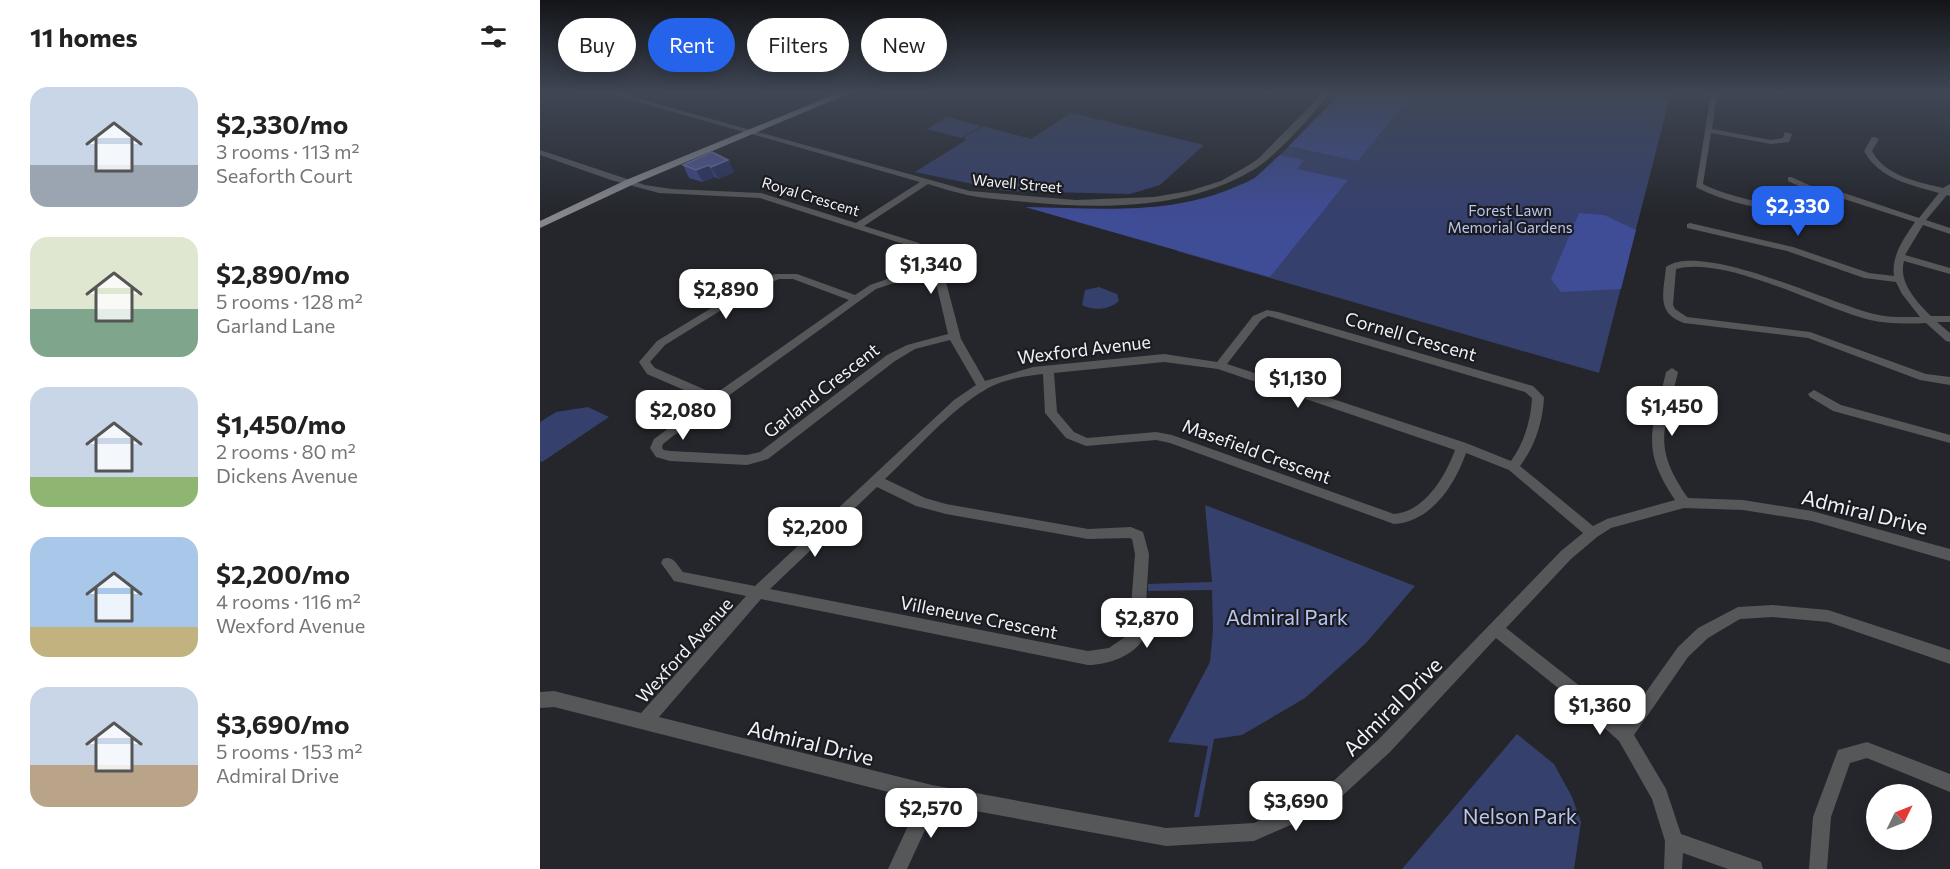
<!DOCTYPE html>
<meta charset="utf-8">
<style>
body{margin:0;font-family:Commissioner,sans-serif;background:#f6f6f6;color:#222;height:100vh;display:flex;flex-direction:column;font-size:22px;white-space:nowrap}
*{box-sizing:border-box;margin:0}
p{font-size:20px;color:#767676}
.icon{flex:none;width:33px;height:33px;fill:none;stroke:currentColor;stroke-width:2;stroke-linecap:round;stroke-linejoin:round}
.map{position:relative;flex:1;overflow:hidden}
.sheet{display:flex;flex-direction:column;background:#fff;width:540px}
.sheet>*{flex:none}
.guide{position:absolute;left:18px;top:18px;width:570px;height:54px;display:flex;gap:12px}
.needle{width:39px;rotate:47deg}
.tools{position:absolute;left:1326px;top:784px;display:grid;gap:12px}
.tools a{display:grid;place-items:center;width:66px;height:66px;border-radius:50%;background:#fff;box-shadow:0 3px 15px #0003;font-size:30px}
.price{position:absolute;translate:-50% -51px;padding:0 14px;border-radius:12px;background:#fff;color:#222;font-size:20px;line-height:39px;filter:drop-shadow(0 2px 3px #0008)}
.price::after{content:'';position:absolute;left:50%;top:36px;width:18px;height:14px;margin-left:-9px;background:inherit;clip-path:polygon(0 0,100% 0,50% 100%)}
.price.active{background:#2563eb;color:#fff}
ul{padding:0;list-style:none}
li{display:flex;align-items:center;gap:18px;height:150px;padding:0 30px}
li span{display:grid;place-items:center;flex:none;width:168px;height:120px;border-radius:18px;color:#555}
li>.icon{margin-inline-start:auto}
span .icon{width:72px;height:72px;fill:#fffc;stroke-width:1}
li b{font-size:26px}
h2{display:flex;justify-content:space-between;align-items:center;height:72px;padding:0 30px;font-size:26px}
.tag{padding:0 21px;border-radius:27px;background:#fff;box-shadow:0 3px 15px #0003;font-size:21px;line-height:54px}
.tag.active{background:#2563eb;color:#fff}
main{display:flex;flex:1;min-height:0}
.map>svg:first-child{display:block}
.green{fill:#36406d}
.forest{fill:#3f4c96}
.lines{fill:none;stroke-linecap:round;stroke-linejoin:round}
.minor{fill:#565759;fill-rule:evenodd}
.major{fill:#86878c;fill-rule:evenodd}
.wall{fill:#3d468a}
.shaded-wall{fill:#2b315f}
.building{fill:#505896;stroke:#6970a4;stroke-width:1.5}
.labels{text-anchor:middle;dominant-baseline:central;stroke-width:4.5;stroke-linejoin:round;paint-order:stroke}
.far-street-label{font-size:15px;fill:#f1f2f5;stroke:#1b1c21}
.far-park-label{font-size:15px;fill:#bac6f0;stroke:#1b1c21}
.street-label{font-size:18px;fill:#f1f2f5;stroke:#1b1c21}
.near-street-label{font-size:21px;fill:#f1f2f5;stroke:#1b1c21}
.near-park-label{font-size:21px;fill:#bac6f0;stroke:#1b1c21}
</style>
<main>
<section class="sheet">
<h2>11 homes<svg class="icon" aria-label="filters" viewBox="0 0 24 24"><path d="M4 7h16M4 17h16"/><circle cx="9" cy="7" r="2"/><circle cx="15" cy="17" r="2"/></svg></h2>
<ul>
<li><span style="background:linear-gradient(#c9d6e8 65%,#9aa5b1 0)"><svg class="icon" aria-label="home" viewBox="0 0 24 24"><path d="M3 11l9-7 9 7M6 9v11h12V9"/></svg></span><div><b>$2,330/mo</b><p>3 rooms · 113 m²</p><p>Seaforth Court</p></div></li>
<li><span style="background:linear-gradient(#dfe7d0 60%,#7fa58c 0)"><svg class="icon" aria-label="home" viewBox="0 0 24 24"><path d="M3 11l9-7 9 7M6 9v11h12V9"/></svg></span><div><b>$2,890/mo</b><p>5 rooms · 128 m²</p><p>Garland Lane</p></div></li>
<li><span style="background:linear-gradient(#c9d6e8 75%,#8fb573 0)"><svg class="icon" aria-label="home" viewBox="0 0 24 24"><path d="M3 11l9-7 9 7M6 9v11h12V9"/></svg></span><div><b>$1,450/mo</b><p>2 rooms · 80 m²</p><p>Dickens Avenue</p></div></li>
<li><span style="background:linear-gradient(#a9c7e8 75%,#c2b280 0)"><svg class="icon" aria-label="home" viewBox="0 0 24 24"><path d="M3 11l9-7 9 7M6 9v11h12V9"/></svg></span><div><b>$2,200/mo</b><p>4 rooms · 116 m²</p><p>Wexford Avenue</p></div></li>
<li><span style="background:linear-gradient(#c9d6e8 65%,#b9a48a 0)"><svg class="icon" aria-label="home" viewBox="0 0 24 24"><path d="M3 11l9-7 9 7M6 9v11h12V9"/></svg></span><div><b>$3,690/mo</b><p>5 rooms · 153 m²</p><p>Admiral Drive</p></div></li>
</ul>
</section>
<div class="map">
<svg width="1410" height="869" viewBox="0 0 1410 869">
<rect width="100%" height="100%" fill="#24262b"/>
<!-- green -->
<g class="green">
<path d="M801,93h330l-72,280 -422,-122 107,-100z"/>
<path d="M531,113l133,32 -44,40 -30,9 -124,-3 -91,-19 51,-32 -2,-3 19,-11 48,13z"/>
<path d="M407,117l34,9 -20,12 -34,-9z"/>
<path d="M559,287l18,7 2,7c-10,9 -26,10 -37,4l3,-15z"/>
<path d="M48,407l21,10 -67,45 -2,-1v-39l16,-10z"/>
<path d="M665,505l210,81 -49,57 -61,55 -63,37 -28,4 -15,78h-5l14,-71 -40,-4 42,-80 3,-32 -1,-40 -64,1v-7l64,-2z"/>
<path d="M977,734l37,30 18,33 9,25 -7,47h-172z"/>
</g>
<!-- forest -->
<g class="forest">
<path d="M801,93h72l-55,68 -69,-15z"/>
<path d="M740,155l24,5 -7,9 51,11 -78,97 -245,-70c71,1 144,9 210,-20 7,-3 15,-6 21,-10 8,-7 16,-15 24,-22z"/>
<path d="M1039,213l25,2 32,15 -15,59 -60,3 -10,-13z"/>
</g>
<g class="lines">
<!-- minor -->
<g class="minor">
<path d="M67,93h11l352,98 106,9 78,-3 35,-6 32,-10 28,-16 10,-7 64,-65h7c-19,23 -52,62 -77,77 -67,40 -152,39 -227,32 -19,-2 -40,-3 -59,-7 -13,-3 -26,-7 -39,-11l-64,42 55,17 22,20 20,76 24,42 48,-14 131,-13 53,8 36,-46 14,-6 11,2 255,74 11,11c-1,25 -9,49 -24,69l73,60 14,-7 68,-19c-36,-54 -22,-70 -9,-128l6,-4 6,4c-13,58 -27,73 10,126l55,2 69,11 138,38v12l-138,-40 -69,-11 -59,-2 -73,20 -14,9 -26,22 -65,69 84,66 34,29 54,-76 20,-19 40,-21 35,-2 55,5 122,40v14l-122,-42 -55,-5 -33,2 -32,19 -20,19 -54,78 32,54 15,45 80,28 2,7h-35l-45,-16 -1,16h-18l1,-28 -13,-42 -33,-58 -41,-37 -82,-66 -106,114 -61,56 -75,33 -88,5 -229,-42 -30,65h-19l32,-69 -366,-93 -14,1v-16l14,-1 87,22 105,-117 -72,-15 -13,-18 2,-4c10,-4 14,6 20,13l72,14 199,-186 22,-15 -26,-45 -35,9 -20,12 -127,98 -21,6 -77,-4 -14,-4 -6,-9 4,-9 53,-39 -60,-26 -8,-12 18,-21 94,-57 24,-10h22l58,21 15,-10 61,-21 -7,-9 -11,-8 -153,-49 -101,-5 -48,-13 -71,-25v-5l105,35 27,4 89,4 95,30 64,-41zM393,270l15,64 -41,11 -20,10 -127,97 -13,3 -77,-4 -6,-1 -2,-2 1,-4 10,-8 203,-147zM239,279h14l56,21 -134,94 -60,-26 -5,-6 15,-17 92,-57zM728,316l257,76 7,6c-1,22 -8,45 -21,63l-45,-18 -239,-79 34,-44zM624,362l54,7 237,81c-9,25 -30,62 -61,64l-222,-79 -16,-3 -69,6 -13,-6 -17,-20 -3,-39zM503,374l2,39 21,25 20,8 70,-6 14,3 224,81c37,-2 61,-39 72,-71l43,17 74,63 -22,18 -183,189 -61,56 -63,27 -88,5 -234,-43 -273,-68 102,-118 327,66c19,0 47,-9 56,-28l5,-83 -6,-22 -12,-5 -43,2 -142,-25 -21,-6 -40,-19c29,-27 66,-70 100,-89 16,-10 39,-14 58,-16zM337,487l39,19 30,8 142,25 41,-1 3,1 3,15 -6,80 -20,14 -21,3 -318,-62z"/>
<path d="M280,93h11l10,4 -3,2z"/>
<path d="M1171,93h6l-5,36 59,11 12,-2 2,-6 7,2 -3,8 -18,2 -60,-11 -8,51c20,11 86,28 107,21 4,-2 8,-5 12,-8l-34,-16v-4h3l38,17 12,-2 78,26 20,-25c-28,-8 -60,-14 -75,-42l8,-14h3l4,2 -7,12c13,25 46,31 71,37l7,-4v12l-3,-1 -21,25 24,8v6l-27,-9 -18,30 45,13v6l-46,-13c-6,21 13,41 27,55h19v6h-13l13,11v9l-4,-1 -20,-18c-19,1 -38,1 -56,-3 -51,-13 -145,-65 -194,-51l-3,36 2,4 12,8 123,15 116,42 24,3v8l-30,-5 -112,-42 -124,-15c-29,-10 -20,-32 -18,-56 36,-26 165,37 208,47 14,4 30,3 46,3l-18,-23 -6,-12 -32,-4 -77,-27 -100,-23v-4l3,-1 103,24 76,26 25,3c-3,-20 10,-38 21,-54l-77,-25c-11,3 -18,12 -29,14 -28,5 -89,-10 -113,-24z"/>
<path d="M1274,390l27,15 109,30v8l-117,-32 -23,-14 -2,-3z"/>
<path d="M1327,742l83,32v18l-83,-34 -17,5 -19,54 -4,52h-18l4,-52 25,-67z"/>
</g>
<!-- major -->
<path class="major" d="M298,93h12l-216,91 -94,44v-7l86,-41z"/>
</g>
<!-- wall -->
<path class="wall" d="M188,160l6,12 -16,7 -3,-2 -12,5 -14,-4 -6,-13z"/>
<!-- shaded-wall -->
<g class="shaded-wall">
<path d="M188,160l6,12 -16,7 -7,-12z"/>
<path d="M169,165l6,12 -12,5 -7,-12z"/>
</g>
<!-- building -->
<path class="building" d="M172,152l16,8 -17,7 -2,-2 -13,5 -13,-5z"/>
<!-- sky -->
<linearGradient id="sky" x2="0" y2="1"><stop stop-color="#141518"/><stop offset="0.43" stop-color="#3f4755"/><stop offset="1" stop-color="#3f4755" stop-opacity="0"/></linearGradient>
<rect width="1410" height="215" fill="url(#sky)"/>
<g class="labels">
<!-- far-street labels -->
<g class="far-street-label">
<text transform="translate(477 183) rotate(5)">Wavell Street</text>
<text transform="translate(271 196) rotate(17)">Royal Crescent</text>
</g>
<!-- far-park labels -->
<g class="far-park-label">
<text x="970" y="210">Forest Lawn<tspan x="970" dy="17">Memorial Gardens</tspan></text>
</g>
<!-- street labels -->
<g class="street-label">
<text transform="translate(871 336) rotate(16)">Cornell Crescent</text>
<text transform="translate(544 349) rotate(-7)">Wexford Avenue</text>
<text transform="translate(281 390) rotate(-38)">Garland Crescent</text>
<text transform="translate(717 451) rotate(20)">Masefield Crescent</text>
<text transform="translate(439 617) rotate(11)">Villeneuve Crescent</text>
<text transform="translate(144 650) rotate(-48)">Wexford Avenue</text>
</g>
<!-- near-street labels -->
<g class="near-street-label">
<text transform="translate(1325 511) rotate(14)">Admiral Drive</text>
<text transform="translate(852 706) rotate(-45)">Admiral Drive</text>
<text transform="translate(271 742) rotate(14)">Admiral Drive</text>
</g>
<!-- near-park labels -->
<g class="near-park-label">
<text x="747" y="616">Admiral Park</text>
<text x="980" y="815">Nelson Park</text>
</g>
</g>
</svg>
<div class="tools">
<a><svg class="needle" viewBox="-14 -14 28 28"><path d="M0-13l5 13h-10z" fill="#e53935"/><path d="M0 13l5-13h-10z" fill="#767676"/></svg></a>
</div>
<b class="price active" style="left:1258px;top:237px">$2,330</b>
<b class="price" style="left:391px;top:295px">$1,340</b>
<b class="price" style="left:186px;top:320px">$2,890</b>
<b class="price" style="left:758px;top:409px">$1,130</b>
<b class="price" style="left:1132px;top:437px">$1,450</b>
<b class="price" style="left:143px;top:441px">$2,080</b>
<b class="price" style="left:275px;top:558px">$2,200</b>
<b class="price" style="left:607px;top:649px">$2,870</b>
<b class="price" style="left:1060px;top:736px">$1,360</b>
<b class="price" style="left:756px;top:832px">$3,690</b>
<b class="price" style="left:391px;top:839px">$2,570</b>
<div class="guide">
<a class="tag">Buy</a>
<a class="tag active">Rent</a>
<a class="tag">Filters</a>
<a class="tag">New</a>
</div>
</div>
</main>
